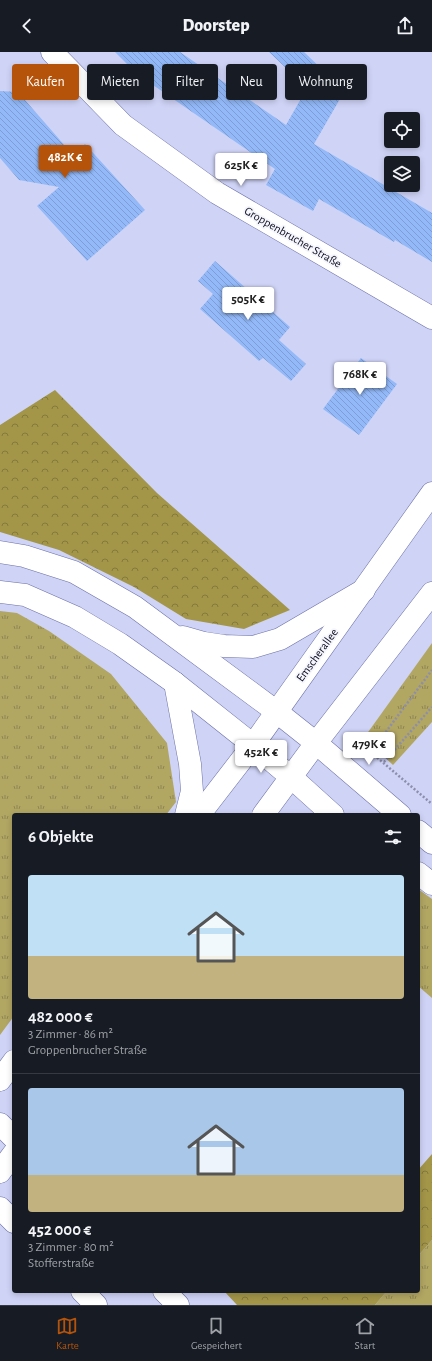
<!DOCTYPE html>
<html lang="de">
<meta charset="utf-8">
<style>
body{margin:0;font-family:"Alegreya Sans",sans-serif;background:#20242c;color:#f1f3f6;height:100vh;display:flex;flex-direction:column;font-size:15px;white-space:nowrap}
*{box-sizing:border-box;margin:0}
p{font-size:13px;color:#9ea1a6}
.icon{flex:none;width:22px;height:22px;fill:none;stroke:currentColor;stroke-width:2;stroke-linecap:round;stroke-linejoin:round}
.map{position:relative;flex:1;overflow:hidden}
.panel{position:absolute;left:12px;top:761px;width:408px;height:480px;display:flex;flex-direction:column;background:#171b24;border-radius:4px;box-shadow:0 2px 6px #0003}
.panel>*{flex:none}
.guide{position:absolute;left:12px;top:12px;width:408px;height:36px;display:flex;gap:8px}
.fabs{position:absolute;left:384px;top:60px;display:grid;gap:8px}
.fabs a{display:grid;place-items:center;width:36px;height:36px;border-radius:4px;background:#171b24;box-shadow:0 2px 6px #0003;font-size:20px}
.price{position:absolute;translate:-50% -34px;padding:0 9px;border-radius:4px;background:#fff;color:#222;font-size:13px;line-height:26px;filter:drop-shadow(0 1px 2px #0008)}
.price::after{content:'';position:absolute;left:50%;top:24px;width:12px;height:9px;margin-left:-6px;background:inherit;clip-path:polygon(0 0,100% 0,50% 100%)}
.price.active{background:#b45309;color:#fff}
ul{padding:0;list-style:none}
li{display:grid;align-content:center;gap:8px;height:212px;padding:0 16px}
li+li{border-top:1px solid #363941}
li span{display:grid;place-items:center;height:124px;border-radius:4px;color:#555}
li>.icon{margin-inline-start:auto}
span .icon{width:72px;height:72px;fill:#fffc;stroke-width:1}
li b{font-size:17px}
h2{display:flex;justify-content:space-between;align-items:center;height:48px;padding:0 16px;font-size:17px}
.chip{padding:0 14px;border-radius:4px;background:#171b24;box-shadow:0 2px 6px #0003;font-size:14px;line-height:36px}
.chip.active{background:#b45309;color:#fff}
header{display:flex;justify-content:space-between;align-items:center;height:52px;padding:0 16px;background:#171b24;font-size:18px;font-weight:800}
.tab-bar{display:flex;justify-content:space-around;align-items:center;height:56px;border-top:1px solid #363941;background:#171b24;font-size:11px;color:#9ea1a6}
.tab-bar a{display:grid;justify-items:center;gap:2px}
.tab-bar .active{color:#b45309}
.map>svg:first-child{display:block}
.grass{fill:url(#grass-tufts)}
.forest{fill:url(#forest-crowns)}
.building{fill:url(#building-back-hatch)}
.lines{fill:none;stroke-linecap:round;stroke-linejoin:round}
.street-casing{stroke:#6b70a5;stroke-width:23}
.primary-casing{stroke:#6b70a5;stroke-width:23}
.highway-casing{stroke:#6b70a5;stroke-width:23}
.path{stroke:#8c8eac;stroke-width:2.5;stroke-dasharray:2 2;stroke-linecap:butt}
.street{stroke:#fff;stroke-width:22}
.primary{stroke:#fff;stroke-width:22}
.highway{stroke:#fff;stroke-width:22}
.labels{text-anchor:middle;dominant-baseline:central;stroke-width:3.5;stroke-linejoin:round;paint-order:stroke}
.street-label{font-size:12px;fill:#0b0b1f;stroke:#f5f6fc}
</style>
<header><svg class="icon" aria-label="back" viewBox="0 0 24 24"><path d="M15 5l-7 7 7 7"/></svg>Doorstep<svg class="icon" aria-label="share" viewBox="0 0 24 24"><path d="M12 15V3M7 8l5-5 5 5M5 13v7h14v-7"/></svg></header>
<div class="map">
<svg width="432" height="1253" viewBox="0 0 432 1253">
<defs>
<pattern id="grass-tufts" width="24" height="20" patternUnits="userSpaceOnUse"><rect width="24" height="20" fill="#b2a663"/><path d="M3 7l-1-3M5 7V3M7 7l1-3M15 17l-1-3M17 17v-4M19 17l1-3" fill="none" stroke="#8f8551"/></pattern>
<pattern id="forest-crowns" width="20" height="18" patternUnits="userSpaceOnUse"><rect width="20" height="18" fill="#a39649"/><path d="M2 6a3 3 0 1 1 6 0M12 15a3 3 0 1 1 6 0" fill="none" stroke="#83793c"/></pattern>
<pattern id="building-back-hatch" width="6" height="6" patternUnits="userSpaceOnUse"><rect width="6" height="6" fill="#93b9f8"/><path d="M-1 5l2 2M0 0l6 6M5-1l2 2" fill="none" stroke="#7d9ed4"/></pattern>
</defs>
<rect width="100%" height="100%" fill="#cfd3f6"/>
<!-- grass -->
<g class="grass">
<path d="M0,559l17,2 32,18 62,43 56,69 9,59 -10,13h-152v201l-14,19z"/>
<path d="M432,591v79l-39,43 -28,-26 1,-4z"/>
<path d="M418,837l14,10v99l-14,-12z"/>
<path d="M432,1188v65h-57l12,-14h31v-35z"/>
</g>
<!-- forest -->
<g class="forest">
<path d="M55,338l102,103 133,117 -46,19 -58,-10 -52,-32 -75,-37 -59,-18v-107z"/>
<path d="M432,1102v86l-14,16v-86z"/>
<path d="M224,1239h163l-12,14h-138z"/>
</g>
<!-- building -->
<g class="building">
<path d="M115,0h65l106,73 21,-37 -38,-36h35l22,21 22,12 -34,59 118,69v49l-37,-22 -1,2 -75,-43 -6,12 -47,-26 9,-16 -138,-95z"/>
<path d="M0,39l18,1 55,63 12,-11 60,66 -58,51 -50,-55 22,-19 -40,-7 -19,-22z"/>
<path d="M215,209l75,66 -11,13 27,24 -15,17 -28,-23 -4,3 -59,-52 13,-15 -15,-13z"/>
<path d="M361,306l36,26 -38,51 -36,-26z"/>
</g>
<g class="lines">
<!-- street casing -->
<g class="street-casing">
<g id="street">
<path d="M52,0l71,73 94,68 215,125"/>
<path d="M316,691l84,72"/>
<path d="M253,693l38,32 42,38"/>
<path d="M418,779l14,12"/>
<path d="M418,821l14,11"/>
</g>
</g>
<!-- primary casing -->
<g class="primary-casing">
<g id="primary">
<path d="M199,763l54,-70 179,-252"/>
<path d="M263,763l53,-72 116,-150"/>
<path d="M0,1028l14,-19"/>
<path d="M0,1120l14,-19"/>
</g>
</g>
<!-- highway casing -->
<g class="highway-casing">
<g id="highway">
<path d="M0,500l24,4 50,16 61,35 142,105 39,31"/>
<path d="M0,540l25,3 50,22 45,27 55,39 78,62"/>
<path d="M183,585l21,6 20,3 29,1 27,-8 84,-49"/>
<path d="M175,631l15,81 2,27 -6,24"/>
<path d="M0,1072l14,14"/>
<path d="M0,1156l14,14"/>
<path d="M82,1239l14,14"/>
<path d="M164,1239l14,14"/>
</g>
</g>
<!-- path -->
<g class="path">
<path d="M374,703l58,49"/>
<path d="M373,705l12,-24 47,-63"/>
<path d="M384,710l48,-55"/>
</g>
<!-- street -->
<use href="#street" class="street"/>
<!-- primary -->
<use href="#primary" class="primary"/>
<!-- highway -->
<use href="#highway" class="highway"/>
</g>
<g class="labels">
<!-- street labels -->
<g class="street-label">
<text transform="translate(293 185) rotate(30)">Groppenbrucher Straße</text>
<text transform="translate(317 603) rotate(-54)">Emscherallee</text>
</g>
</g>
</svg>
<div class="fabs">
<a><svg class="icon" aria-label="locate" viewBox="0 0 24 24"><circle cx="12" cy="12" r="6"/><path d="M12 2v4M12 18v4M2 12h4M18 12h4"/></svg></a>
<a><svg class="icon" aria-label="layers" viewBox="0 0 24 24"><path d="M12 4l9 5-9 5-9-5zM3 14l9 5 9-5"/></svg></a>
</div>
<b class="price active" style="left:65px;top:127px">482K €</b>
<b class="price" style="left:241px;top:135px">625K €</b>
<b class="price" style="left:248px;top:269px">505K €</b>
<b class="price" style="left:360px;top:344px">768K €</b>
<b class="price" style="left:369px;top:714px">479K €</b>
<b class="price" style="left:261px;top:722px">452K €</b>
<div class="guide">
<a class="chip active">Kaufen</a>
<a class="chip">Mieten</a>
<a class="chip">Filter</a>
<a class="chip">Neu</a>
<a class="chip">Wohnung</a>
</div>
<section class="panel">
<h2>6 Objekte<svg class="icon" aria-label="filters" viewBox="0 0 24 24"><path d="M4 7h16M4 17h16"/><circle cx="9" cy="7" r="2"/><circle cx="15" cy="17" r="2"/></svg></h2>
<ul>
<li><span style="background:linear-gradient(#bfe0f5 65%,#c2b280 0)"><svg class="icon" aria-label="home" viewBox="0 0 24 24"><path d="M3 11l9-7 9 7M6 9v11h12V9"/></svg></span><div><b>482 000 €</b><p>3 Zimmer · 86 m²</p><p>Groppenbrucher Straße</p></div></li>
<li><span style="background:linear-gradient(#a9c7e8 70%,#c2b280 0)"><svg class="icon" aria-label="home" viewBox="0 0 24 24"><path d="M3 11l9-7 9 7M6 9v11h12V9"/></svg></span><div><b>452 000 €</b><p>3 Zimmer · 80 m²</p><p>Stofferstraße</p></div></li>
</ul>
</section>
</div>
<nav class="tab-bar">
<a class="active"><svg class="icon" aria-label="map" viewBox="0 0 24 24"><path d="M3 6l6-2 6 2 6-2v14l-6 2-6-2-6 2zM9 4v14M15 6v14"/></svg>Karte</a>
<a><svg class="icon" aria-label="saved" viewBox="0 0 24 24"><path d="M7 4h10v16l-5-4-5 4z"/></svg>Gespeichert</a>
<a><svg class="icon" aria-label="home" viewBox="0 0 24 24"><path d="M3 11l9-7 9 7M6 9v11h12V9"/></svg>Start</a>
</nav>
